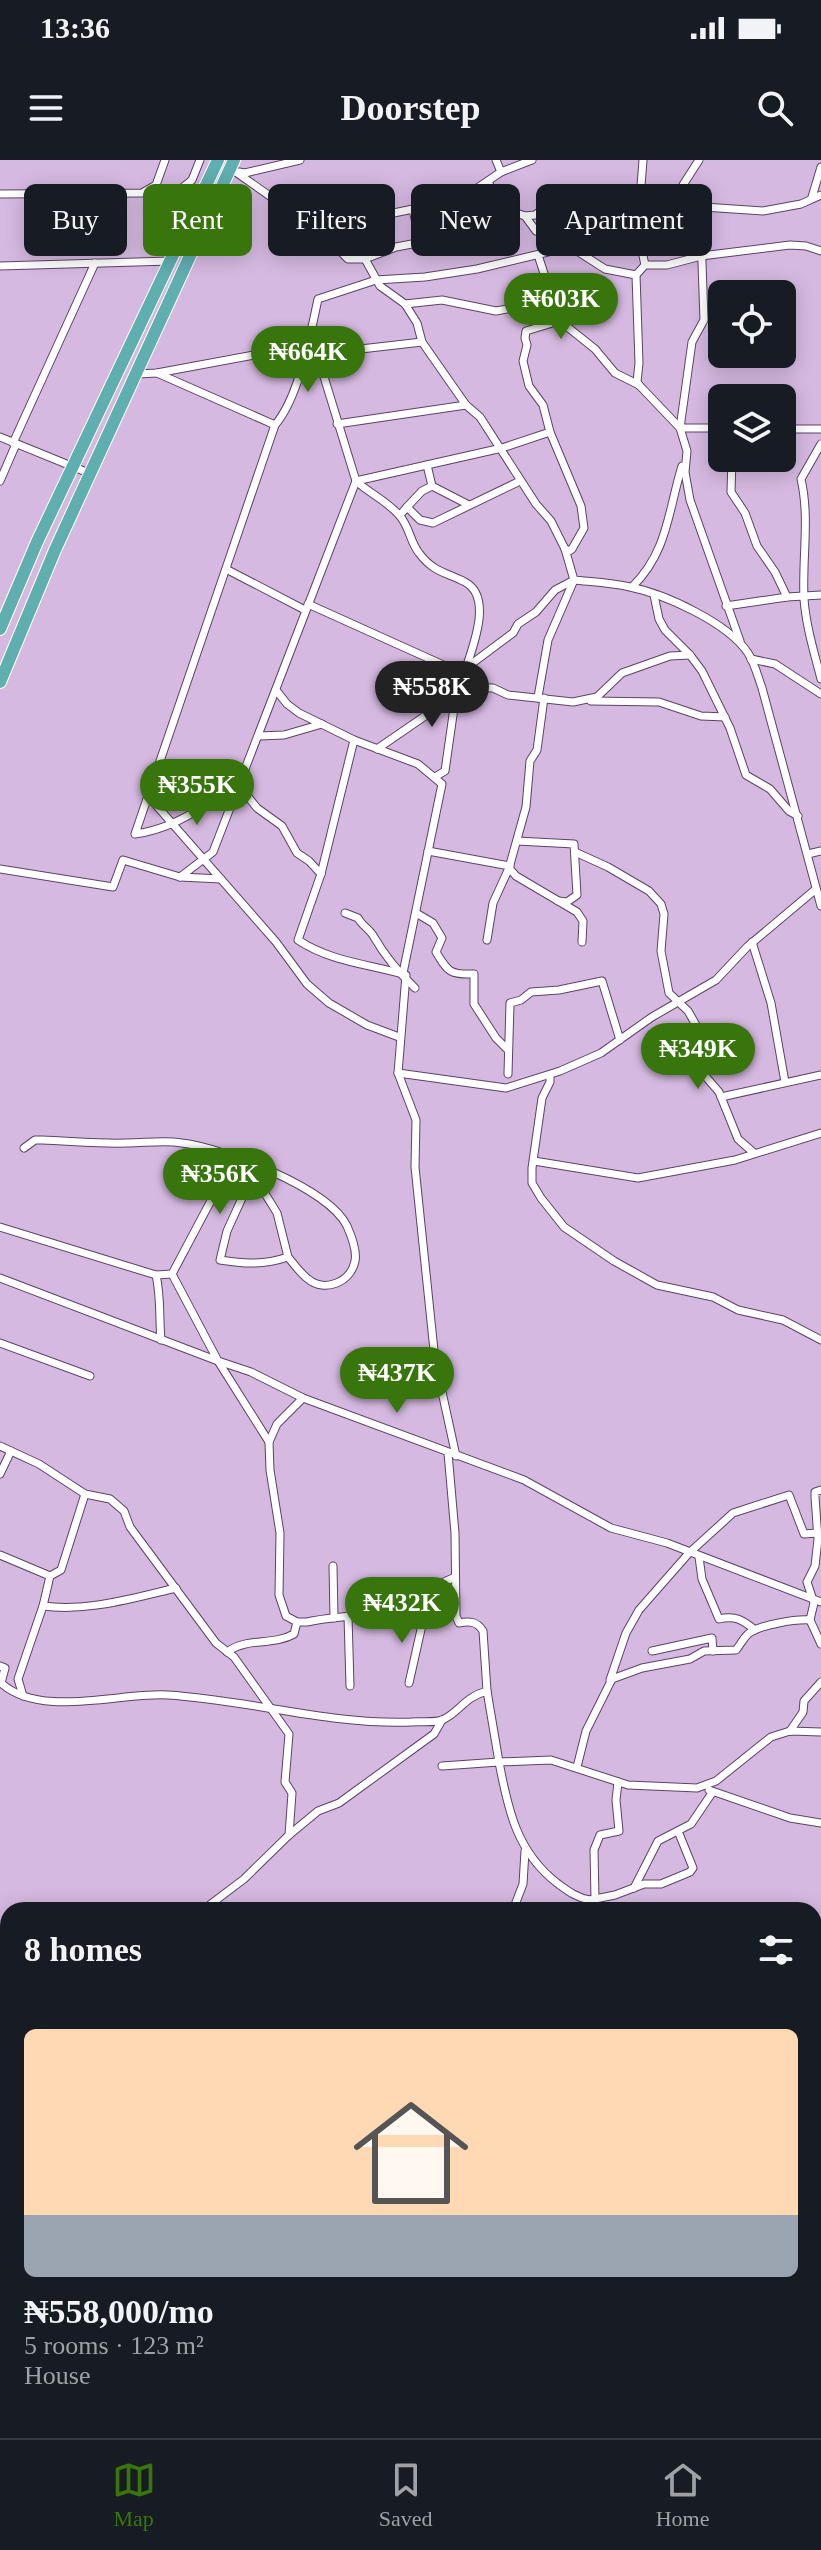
<!DOCTYPE html>
<meta charset="utf-8">
<style>
body{margin:0;font-family:Georgia,serif;background:#20242c;color:#f1f3f6;height:100vh;display:flex;flex-direction:column;font-size:30px;white-space:nowrap}
*{box-sizing:border-box;margin:0}
p{font-size:26px;color:#9ea1a6}
.icon{flex:none;width:44px;height:44px;fill:none;stroke:currentColor;stroke-width:2;stroke-linecap:round;stroke-linejoin:round}
.map{position:relative;flex:1;overflow:hidden}
.panel{position:absolute;left:0px;top:1742px;width:822px;height:536px;display:flex;flex-direction:column;background:#171b24;border-radius:24px 24px 0 0;box-shadow:0 4px 20px #0003}
.panel>*{flex:none}
.banner{position:absolute;left:24px;top:24px;width:774px;height:72px;display:flex;gap:16px}
.fabs{position:absolute;left:708px;top:120px;display:grid;gap:16px}
.fabs a{display:grid;place-items:center;width:88px;height:88px;border-radius:12px;background:#171b24;box-shadow:0 4px 20px #0003;font-size:40px}
.price{position:absolute;translate:-50% -68px;padding:0 18px;border-radius:28px;background:#39750d;color:#fff;font-size:26px;line-height:52px;filter:drop-shadow(0 2px 4px #0008)}
.price::after{content:'';position:absolute;left:50%;top:48px;width:24px;height:18px;margin-left:-12px;background:inherit;clip-path:polygon(0 0,100% 0,50% 100%)}
.price.active{background:#222;color:#fff}
ul{padding:0;list-style:none}
li{display:grid;align-content:center;gap:16px;height:424px;padding:0 24px}
li+li{border-top:2px solid #363941}
li span{display:grid;place-items:center;height:248px;border-radius:12px;color:#555}
li>.icon{margin-inline-start:auto}
span .icon{width:144px;height:144px;fill:#fffc;stroke-width:1}
li b{font-size:34px}
h2{display:flex;justify-content:space-between;align-items:center;height:96px;padding:0 24px;font-size:34px}
.chip{padding:0 28px;border-radius:12px;background:#171b24;box-shadow:0 4px 20px #0003;font-size:28px;line-height:72px}
.chip.active{background:#39750d;color:#fff}
.status{display:flex;justify-content:space-between;align-items:center;height:56px;padding:0 40px;background:#171b24;direction:ltr}
.status svg{height:22px;fill:currentColor}
header{display:flex;justify-content:space-between;align-items:center;height:104px;padding:0 24px;background:#171b24;font-size:36px;font-weight:800}
.tabs{display:flex;justify-content:space-around;align-items:center;height:112px;border-top:2px solid #363941;background:#171b24;font-size:22px;color:#9ea1a6}
.tabs a{display:grid;justify-items:center;gap:4px}
.tabs .active{color:#39750d}
.map>svg:first-child{display:block}
.lines{fill:none;stroke-linecap:round;stroke-linejoin:round}
.minor-casing{stroke:#5c4366;stroke-width:9}
.secondary-casing{stroke:#5c4366;stroke-width:12}
.trunk-casing{stroke:#fff;stroke-width:14}
.minor{stroke:#fff;stroke-width:7}
.secondary{stroke:#c4e1e2;stroke-width:10}
.trunk{stroke:#60afb0;stroke-width:12}
</style>
<div class="status"><b>13:36</b><svg viewBox="0 0 49 12"><path d="M0 12V9h3v3zM5 12V6h3v6zM10 12V3h3v9zM15 12V0h3v12zM26 1h20v11H26zM47 4h2v5h-2z"/></svg></div>
<header><svg class="icon" aria-label="menu" viewBox="0 0 24 24"><path d="M4 6h16M4 12h16M4 18h16"/></svg>Doorstep<svg class="icon" aria-label="search" viewBox="0 0 24 24"><circle cx="10" cy="10" r="6"/><path d="M15 15l6 6"/></svg></header>
<div class="map">
<svg width="821" height="2278" viewBox="0 0 821 2278">
<rect width="100%" height="100%" fill="#d6b9e1"/>
<g class="lines">
<!-- minor casing -->
<g class="minor-casing">
<g id="minor">
<path d="M496,0l5,12"/>
<path d="M230,8l91,64 27,27h17l15,27 25,18 12,19 5,19 44,63 14,12 56,87 15,17 14,28 9,31c19,2 38,3 56,7 35,7 98,36 118,66 7,11 10,24 14,35l59,218"/>
<path d="M239,12l6,1 55,-13"/>
<path d="M488,21l11,26 26,9 11,15 13,3 6,10 22,7 28,18 31,6 9,-10h22l34,-9 89,-11 16,1 15,5"/>
<path d="M152,29l25,3 15,-12 8,-20"/>
<path d="M0,34l142,-1 14,-8 9,-25"/>
<path d="M381,37l7,53"/>
<path d="M812,37l9,-30"/>
<path d="M640,39l3,-39"/>
<path d="M631,40l14,65"/>
<path d="M678,43l5,-18 16,-25"/>
<path d="M700,46l4,114 -12,22 -12,86h42"/>
<path d="M384,55l29,-6 7,34"/>
<path d="M525,56l10,-1 11,-8 45,-9 49,1 19,5 104,7 38,-7 20,-9"/>
<path d="M538,95l15,46 2,16 40,32 20,24 24,12 41,43 7,23 -2,21 5,28 50,141"/>
<path d="M365,99l31,-12 53,-10 9,-9 12,-35 31,-21 31,-12"/>
<path d="M0,106l170,-5"/>
<path d="M636,115l3,88 -2,19 2,3"/>
<path d="M405,144l37,-4 54,11 57,-10"/>
<path d="M559,161l-33,10 -1,7 2,7 -4,16 6,25 14,19 7,27 31,74 3,22 -12,21 -3,2 -4,-2"/>
<path d="M317,194l105,-12"/>
<path d="M157,213l118,52"/>
<path d="M138,214l19,-1 151,-28"/>
<path d="M337,264l129,-19"/>
<path d="M782,269h39"/>
<path d="M0,277l91,37"/>
<path d="M13,283l82,-180"/>
<path d="M821,284l-20,35c9,39 1,79 3,120 2,27 10,53 17,80"/>
<path d="M732,298l-1,34 14,21 12,33 18,26 12,25"/>
<path d="M0,321l16,-37"/>
<path d="M356,321c13,12 31,20 43,34 10,10 11,27 20,38 15,20 27,19 46,29 28,15 8,64 1,86"/>
<path d="M356,321l146,-33 48,-16"/>
<path d="M432,326l37,19"/>
<path d="M407,347l15,-16 10,-5 -5,-21"/>
<path d="M400,355l7,-8 13,13 13,3 87,-42"/>
<path d="M226,409l79,41"/>
<path d="M632,427c36,-35 36,-76 50,-121"/>
<path d="M654,435l5,24 6,11 25,25 12,16 28,57 16,47 24,14 19,22 9,5"/>
<path d="M308,444l153,69"/>
<path d="M726,446l61,-9 34,-2"/>
<path d="M751,499l24,5 46,30"/>
<path d="M460,515l-3,12 36,1 15,7 65,7 24,-5 25,-24 48,-17 20,-1"/>
<path d="M276,530l11,14 12,9 55,27 64,24 24,20 -39,189"/>
<path d="M591,541l68,1 42,14 24,1"/>
<path d="M259,576l25,-1 38,-11"/>
<path d="M354,580l-33,134 -23,66c33,22 71,24 108,35l-8,98 108,15 54,-17 41,-18 51,-36 64,-37 31,-33 69,-58"/>
<path d="M377,589l48,-33 7,-16 34,-32 47,-35 5,-9 18,-12 19,-22 19,-10 -26,60 -10,57"/>
<path d="M245,614c-11,3 -16,13 -25,20 -24,19 -54,36 -85,40l140,-409c24,-28 35,-89 43,-126l58,-19 49,-3 52,-8 88,-21"/>
<path d="M245,617v16l12,15 25,18 15,27 12,8 12,13"/>
<path d="M435,617l10,-6 12,-84"/>
<path d="M149,637l127,145 31,42 22,19 38,22 32,12"/>
<path d="M517,681l57,3 3,51 -10,7 -9,-1"/>
<path d="M428,691l82,15"/>
<path d="M575,692l33,15 41,24 12,13 3,10 -3,37 8,42 19,18 12,21 6,45 13,15 19,47 16,14"/>
<path d="M808,694l13,-3"/>
<path d="M509,708l7,8 61,36 6,9 -1,21"/>
<path d="M0,709l113,18 10,-27 57,17 41,2"/>
<path d="M180,717l33,-25 143,-371 -39,-127 -9,-9"/>
<path d="M345,753l13,5c4,8 12,11 16,19 11,19 25,36 41,51"/>
<path d="M416,753l17,10 9,15 -6,14c12,20 14,23 38,22v30l22,34 12,12"/>
<path d="M487,780l6,-37 16,-35 17,-61 4,-46 7,-11 7,-52"/>
<path d="M752,782l19,61 14,79"/>
<path d="M398,913l18,47 -1,47 20,193 21,96"/>
<path d="M508,914l2,-71 11,-3 10,-8 28,-2 43,-9 18,59"/>
<path d="M550,915v7l-8,16 -10,70v15l9,15 23,29 50,34 43,24 56,12 25,13 45,10 38,20"/>
<path d="M721,937l100,-22"/>
<path d="M24,988l11,-8h7c29,1 57,4 85,3 18,0 37,-3 55,0 41,5 147,45 165,83 4,9 10,25 8,35 -4,21 -30,32 -47,18 -8,-6 -14,-15 -20,-22 -24,8 -43,7 -68,3l7,-29 26,-57 24,39 11,44"/>
<path d="M534,1001l104,17 97,-18 86,-27"/>
<path d="M0,1067l156,48 16,-1 46,87 33,11 52,26 221,82 87,48 56,15 154,59"/>
<path d="M172,1114l52,-98 30,-3"/>
<path d="M156,1115c5,21 3,43 5,65"/>
<path d="M0,1118l218,83 51,81 1,28 10,63 -1,62 7,21 11,6h10c37,-8 74,-7 112,-11 16,-2 18,-5 36,-3"/>
<path d="M0,1183l90,33"/>
<path d="M269,1282l8,-18 26,-26"/>
<path d="M0,1286l39,18 46,30 25,5 14,12 6,16 86,116 18,14 55,77 -4,48 7,11 -3,42"/>
<path d="M448,1293l7,80 1,83 3,7c10,-2 18,-2 24,8l4,60"/>
<path d="M0,1314l11,-23"/>
<path d="M0,1395l50,21 -7,30c44,6 91,-8 133,-18"/>
<path d="M699,1397l3,22 17,40c16,-4 24,1 36,11"/>
<path d="M333,1406l1,52"/>
<path d="M50,1416l11,-6 24,-76"/>
<path d="M348,1456l2,70"/>
<path d="M810,1460l11,24"/>
<path d="M652,1491l60,-13 1,13"/>
<path d="M227,1492c20,-15 46,-6 67,-18l3,-12"/>
<path d="M0,1506l5,2 -4,15c40,36 119,9 167,12 81,5 162,30 243,27 9,-1 23,1 31,-2 17,-7 22,-23 45,-29l12,71 52,-2 77,25 69,3 19,-7 55,-44 19,-6 31,1"/>
<path d="M610,1520l16,-47 13,-23 50,-57 44,-40 56,-18 15,39 13,-1"/>
<path d="M409,1523l13,-58 1,-39 19,-3 13,-6"/>
<path d="M23,1536l-5,-17 25,-73"/>
<path d="M790,1571l13,-19 1,-11 17,-19"/>
<path d="M442,1606l57,-4c9,48 18,90 58,121 11,8 20,15 33,17l7,10"/>
<path d="M577,1607l9,-36 26,-52 30,-11 48,-9 14,-8 32,-1c4,-5 7,-11 12,-16 10,-9 48,-15 62,-14l4,-17 -7,-21 8,-16 3,-27 -3,-42v-5l6,-2"/>
<path d="M709,1630l81,28 31,5"/>
<path d="M634,1728l24,-47 33,-17 21,-31"/>
<path d="M595,1739l-1,-49 6,-15 19,-4 -3,-31 2,-18"/>
<path d="M590,1740l25,-5 29,-11h17l29,-12 3,-4 -15,-37"/>
<path d="M203,1750l41,-31 45,-44 29,-24 21,-8 95,-69 8,-14"/>
<path d="M513,1750l10,-26 2,-33"/>
<path d="M814,1978l7,-1"/>
<path d="M0,1987l8,-6"/>
<path d="M814,2016l7,7"/>
<path d="M0,2082l8,1"/>
<path d="M562,2270l4,8"/>
<path d="M647,2270l16,8"/>
</g>
</g>
<!-- secondary casing -->
<g class="secondary-casing">
<g id="secondary">
<path d="M0,1951l8,3"/>
<path d="M814,2214l7,2"/>
</g>
</g>
<!-- trunk casing -->
<g class="trunk-casing">
<g id="trunk">
<path d="M0,469l37,-87 181,-382"/>
<path d="M0,522l55,-132 179,-390"/>
</g>
</g>
<!-- minor -->
<use href="#minor" class="minor"/>
<!-- secondary -->
<use href="#secondary" class="secondary"/>
<!-- trunk -->
<use href="#trunk" class="trunk"/>
</g>
</svg>
<div class="fabs">
<a><svg class="icon" aria-label="locate" viewBox="0 0 24 24"><circle cx="12" cy="12" r="6"/><path d="M12 2v4M12 18v4M2 12h4M18 12h4"/></svg></a>
<a><svg class="icon" aria-label="layers" viewBox="0 0 24 24"><path d="M12 4l9 5-9 5-9-5zM3 14l9 5 9-5"/></svg></a>
</div>
<b class="price" style="left:561px;top:181px">₦603K</b>
<b class="price" style="left:308px;top:234px">₦664K</b>
<b class="price active" style="left:432px;top:569px">₦558K</b>
<b class="price" style="left:197px;top:667px">₦355K</b>
<b class="price" style="left:698px;top:931px">₦349K</b>
<b class="price" style="left:220px;top:1056px">₦356K</b>
<b class="price" style="left:397px;top:1255px">₦437K</b>
<b class="price" style="left:402px;top:1485px">₦432K</b>
<div class="banner">
<a class="chip">Buy</a>
<a class="chip active">Rent</a>
<a class="chip">Filters</a>
<a class="chip">New</a>
<a class="chip">Apartment</a>
</div>
<section class="panel">
<h2>8 homes<svg class="icon" aria-label="filters" viewBox="0 0 24 24"><path d="M4 7h16M4 17h16"/><circle cx="9" cy="7" r="2"/><circle cx="15" cy="17" r="2"/></svg></h2>
<ul>
<li><span style="background:linear-gradient(#ffd9b3 75%,#9aa5b1 0)"><svg class="icon" aria-label="home" viewBox="0 0 24 24"><path d="M3 11l9-7 9 7M6 9v11h12V9"/></svg></span><div><b>₦558,000/mo</b><p>5 rooms · 123 m²</p><p>House</p></div></li>
</ul>
</section>
</div>
<nav class="tabs">
<a class="active"><svg class="icon" aria-label="map" viewBox="0 0 24 24"><path d="M3 6l6-2 6 2 6-2v14l-6 2-6-2-6 2zM9 4v14M15 6v14"/></svg>Map</a>
<a><svg class="icon" aria-label="saved" viewBox="0 0 24 24"><path d="M7 4h10v16l-5-4-5 4z"/></svg>Saved</a>
<a><svg class="icon" aria-label="home" viewBox="0 0 24 24"><path d="M3 11l9-7 9 7M6 9v11h12V9"/></svg>Home</a>
</nav>
